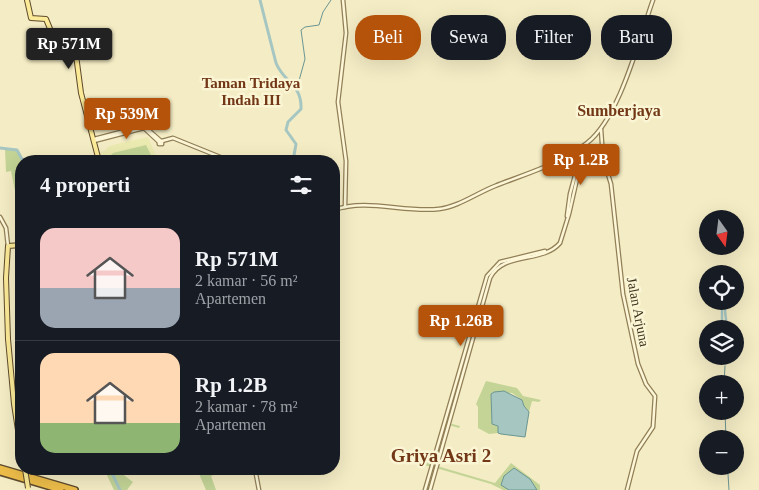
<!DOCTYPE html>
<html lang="id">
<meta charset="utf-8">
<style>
body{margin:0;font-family:"Times New Roman",serif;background:#20242c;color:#f1f3f6;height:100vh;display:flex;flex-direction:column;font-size:19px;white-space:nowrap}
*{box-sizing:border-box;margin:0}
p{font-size:16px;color:#9ea1a6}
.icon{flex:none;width:28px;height:28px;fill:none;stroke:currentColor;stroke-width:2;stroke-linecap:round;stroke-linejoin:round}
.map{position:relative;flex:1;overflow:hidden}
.drawer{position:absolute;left:15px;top:155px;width:325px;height:320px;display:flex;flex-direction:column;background:#171b24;border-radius:20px;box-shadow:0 5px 20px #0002}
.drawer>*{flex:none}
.top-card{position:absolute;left:355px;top:15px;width:329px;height:45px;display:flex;gap:10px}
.needle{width:32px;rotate:166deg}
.fabs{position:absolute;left:699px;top:210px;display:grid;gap:10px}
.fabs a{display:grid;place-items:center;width:45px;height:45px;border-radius:50%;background:#171b24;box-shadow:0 5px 20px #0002;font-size:25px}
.price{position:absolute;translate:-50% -42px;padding:0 11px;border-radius:5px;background:#b45309;color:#fff;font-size:16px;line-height:32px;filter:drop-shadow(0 1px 2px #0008)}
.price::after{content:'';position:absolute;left:50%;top:30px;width:15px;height:11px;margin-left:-8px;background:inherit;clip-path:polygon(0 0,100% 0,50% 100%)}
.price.on{background:#222;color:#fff}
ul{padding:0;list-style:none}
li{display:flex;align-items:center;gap:15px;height:125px;padding:0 25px}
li+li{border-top:1px solid #363941}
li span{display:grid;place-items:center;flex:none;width:140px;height:100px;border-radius:15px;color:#555}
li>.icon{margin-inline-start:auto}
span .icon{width:60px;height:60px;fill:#fffc;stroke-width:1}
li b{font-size:21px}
h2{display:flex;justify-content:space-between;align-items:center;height:60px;padding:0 25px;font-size:21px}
.pill{padding:0 18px;border-radius:20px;background:#171b24;box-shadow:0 5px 20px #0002;font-size:18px;line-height:45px}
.pill.on{background:#b45309;color:#fff}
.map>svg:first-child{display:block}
.farmland{fill:#ebeab0}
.green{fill:#c3d496}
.water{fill:#a6c6c2;stroke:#6b9692}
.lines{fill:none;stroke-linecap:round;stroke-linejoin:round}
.stream{stroke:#6b9692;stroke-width:1}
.canal{stroke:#a6c6c2;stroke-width:2.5}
.river{stroke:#a6c6c2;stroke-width:3}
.minor-casing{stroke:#917f57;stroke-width:5}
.major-casing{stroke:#5f4b2c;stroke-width:6}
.highway-casing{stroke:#5f4b2c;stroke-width:8}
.minor{stroke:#fdf7d8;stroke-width:2.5}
.major{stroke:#fbea97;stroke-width:4}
.highway{stroke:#edbd4a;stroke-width:5}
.major-bridge-casing{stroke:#5f4b2c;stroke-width:6;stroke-linecap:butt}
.major-bridge{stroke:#fbea97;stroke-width:4}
.labels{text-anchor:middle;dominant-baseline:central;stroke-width:5;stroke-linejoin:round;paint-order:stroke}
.street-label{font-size:14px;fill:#3f331d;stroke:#faf5d4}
.neighbourhood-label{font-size:15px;font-weight:bold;fill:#723716;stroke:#faf5d4}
.quarter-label{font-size:16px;font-weight:bold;fill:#723716;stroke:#faf5d4}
.district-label{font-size:19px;font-weight:bold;fill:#723716;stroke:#faf5d4}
</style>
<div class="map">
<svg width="759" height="490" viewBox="0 0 759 490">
<rect width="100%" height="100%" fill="#f4ecc4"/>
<!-- farmland -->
<path class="farmland" d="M148,137l10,24h-58l-3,-8 8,-2 4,-5z"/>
<!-- green -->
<g class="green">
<path d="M146,145l8,16h-46l-1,-2 6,-6z"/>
<path d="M5,149l12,1 6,11 -2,28 -6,2 -4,-20 -5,1z"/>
<path d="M486,381l31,7 6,8 18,4 -2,2 -7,-1 -3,11 -5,-6 -2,-6 -10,-7 -18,-1 -3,2 1,30 6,2v7l-9,1 -11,-6v-21l-2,-3z"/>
<path d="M448,423l12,3 -1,2 -10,-3 -12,41 58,17 16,-20 29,22v5h-37l-12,-6 -55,-16 -6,22h-5l7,-23 -12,-3 1,-3 12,3 12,-39z"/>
<path d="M104,469h12l17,13 -6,8h-13z"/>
<path d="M197,469h24v3l-10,4 5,14h-10z"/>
</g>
<!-- water -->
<g class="water">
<path d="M504,391l18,9 2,6 5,6 -4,25 -24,-3 -3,-1v-7l-6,-2 -1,-30 3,-2z"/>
<path d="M514,468l16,11 7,11h-28l-8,-5 3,-9z"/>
</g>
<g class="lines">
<!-- stream -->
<g class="stream">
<path d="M297,88l8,-29 -4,-29 4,-3 14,-2 4,-13 8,-12"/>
<path d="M722,356l3,5"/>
<path d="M724,384l1,-18"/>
<path d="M725,411l1,28"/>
<path d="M728,474l1,16"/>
</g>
<!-- canal -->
<g class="canal">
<path d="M722,301v28"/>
<path d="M724,301l3,28"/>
</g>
<!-- river -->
<g class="river">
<path d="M260,0l16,63c8,20 26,21 25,46l-13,13 -2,8 10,14 -3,17"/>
<path d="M0,148l17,2 6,11"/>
<path d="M110,469l10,21"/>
</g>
<!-- minor casing -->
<g class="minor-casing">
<g id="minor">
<path d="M343,0l3,33 -8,69 8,59 -1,46"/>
<path d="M601,129l2,29 8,26 12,110 15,70 8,20 9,12 -2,31 -16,24 -10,39"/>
<path d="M94,139l50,-13 17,15"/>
<path d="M94,141l50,-13 15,14"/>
<path d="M162,141l11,-3 57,23"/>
<path d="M162,141v3h-3v-2z"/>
<path d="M334,210c33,-12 70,3 105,-1 19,-2 38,-16 56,-23 30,-12 66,-22 92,-43 33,-26 52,-104 66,-143"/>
<path d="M567,216l3,-22 10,-37"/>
<path d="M0,217l6,11 2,18"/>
<path d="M255,469l4,21"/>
<path d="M425,490l62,-214 13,-14 45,-11"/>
<path d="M430,490l60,-212c13,-27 52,-14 70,-35l9,-29 13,-57 -1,-9"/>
</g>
</g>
<!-- major casing -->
<g class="major-casing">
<g id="major">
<path d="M27,0l4,18 15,1 7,17 23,19 5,38 18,68"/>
<path d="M21,245l-13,1 -2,32 2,61 6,65 7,46"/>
</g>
</g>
<!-- highway casing -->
<g class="highway-casing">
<g id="highway">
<path d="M0,468l75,22"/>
<path d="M0,472l61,18"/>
</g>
</g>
<!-- minor -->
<use href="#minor" class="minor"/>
<!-- major -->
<use href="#major" class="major"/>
<!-- highway -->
<use href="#highway" class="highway"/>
<!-- major-bridge casing -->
<g class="major-bridge-casing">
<path id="major-bridge" d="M25,469l3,19"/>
</g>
<!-- major-bridge -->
<use href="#major-bridge" class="major-bridge"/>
</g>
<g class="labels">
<!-- street labels -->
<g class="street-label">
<text transform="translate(638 312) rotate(79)">Jalan Arjuna</text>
</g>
<!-- neighbourhood labels -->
<g class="neighbourhood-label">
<text x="251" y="83">Taman Tridaya<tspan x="251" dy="17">Indah III</tspan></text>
</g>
<!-- quarter labels -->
<g class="quarter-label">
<text x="619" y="110">Sumberjaya</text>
</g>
<!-- district labels -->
<g class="district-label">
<text x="441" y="455">Griya Asri 2</text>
</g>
</g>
</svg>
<div class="fabs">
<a><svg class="needle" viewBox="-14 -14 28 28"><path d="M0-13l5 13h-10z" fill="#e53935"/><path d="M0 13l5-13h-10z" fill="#9ea1a6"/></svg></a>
<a><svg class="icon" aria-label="locate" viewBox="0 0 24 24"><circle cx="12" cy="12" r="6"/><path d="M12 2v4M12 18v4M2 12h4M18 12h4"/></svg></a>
<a><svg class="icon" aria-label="layers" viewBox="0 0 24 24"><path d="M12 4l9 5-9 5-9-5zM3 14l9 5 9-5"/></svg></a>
<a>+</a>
<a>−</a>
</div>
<b class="price on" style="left:69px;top:70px">Rp 571M</b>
<b class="price" style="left:127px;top:140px">Rp 539M</b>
<b class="price" style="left:581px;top:186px">Rp 1.2B</b>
<b class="price" style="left:461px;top:347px">Rp 1.26B</b>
<div class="top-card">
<a class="pill on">Beli</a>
<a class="pill">Sewa</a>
<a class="pill">Filter</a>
<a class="pill">Baru</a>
</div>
<section class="drawer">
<h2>4 properti<svg class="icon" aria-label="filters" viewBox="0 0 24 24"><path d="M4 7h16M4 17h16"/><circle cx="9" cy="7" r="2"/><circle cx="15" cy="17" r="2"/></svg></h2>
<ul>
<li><span style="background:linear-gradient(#f6c9c9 60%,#9aa5b1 0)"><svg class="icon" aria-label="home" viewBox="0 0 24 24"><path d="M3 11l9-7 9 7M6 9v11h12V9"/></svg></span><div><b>Rp 571M</b><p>2 kamar · 56 m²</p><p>Apartemen</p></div></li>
<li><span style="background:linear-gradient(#ffd9b3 70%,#8fb573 0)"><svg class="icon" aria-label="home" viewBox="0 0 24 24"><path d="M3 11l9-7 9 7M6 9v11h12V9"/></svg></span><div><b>Rp 1.2B</b><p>2 kamar · 78 m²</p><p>Apartemen</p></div></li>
</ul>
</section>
</div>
